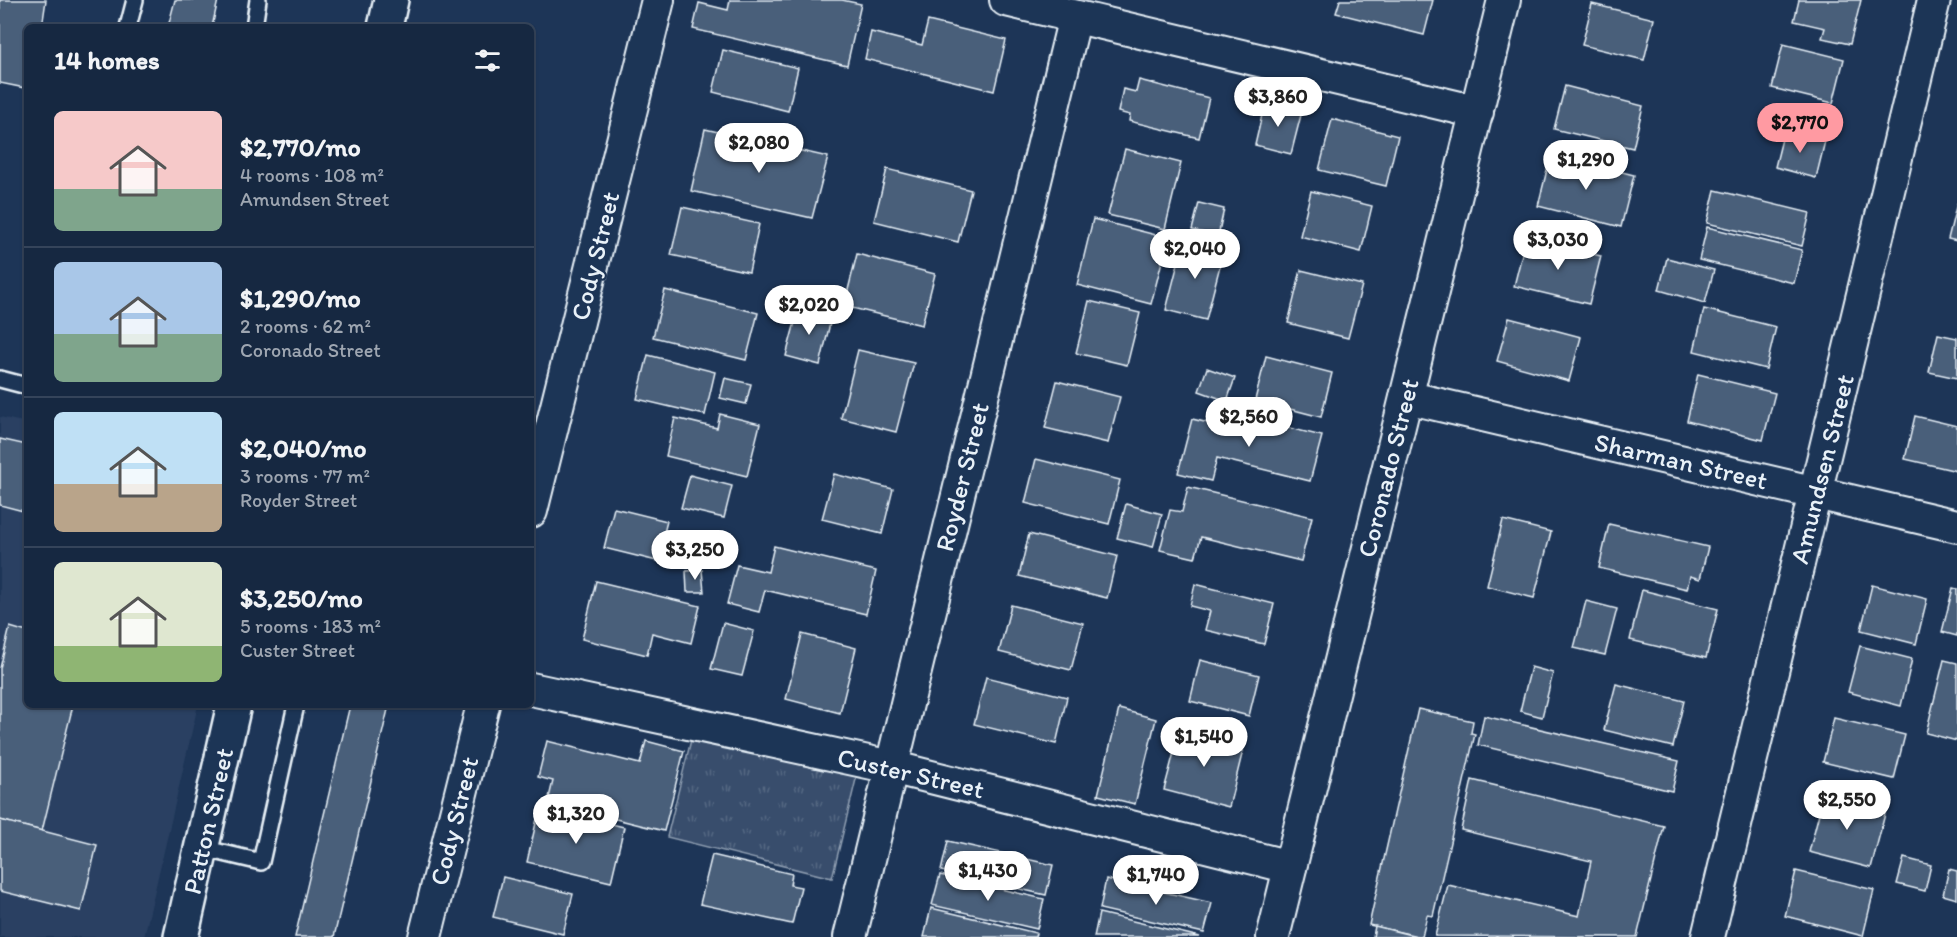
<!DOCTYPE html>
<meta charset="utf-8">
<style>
body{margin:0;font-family:Itim,sans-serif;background:#1f3048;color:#f1f3f6;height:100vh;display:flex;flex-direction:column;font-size:22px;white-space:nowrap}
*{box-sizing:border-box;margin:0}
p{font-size:20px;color:#9ea6b1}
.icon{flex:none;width:33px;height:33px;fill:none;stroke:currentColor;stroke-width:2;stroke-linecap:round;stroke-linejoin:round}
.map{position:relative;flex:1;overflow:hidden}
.drawer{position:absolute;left:24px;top:24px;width:510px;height:684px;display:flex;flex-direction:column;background:#162841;border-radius:9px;box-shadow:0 2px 4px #0004,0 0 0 2px #35445a}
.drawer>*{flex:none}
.price{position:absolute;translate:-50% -51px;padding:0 14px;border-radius:21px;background:#fff;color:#222;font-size:20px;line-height:39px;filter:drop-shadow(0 2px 3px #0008)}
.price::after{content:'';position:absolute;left:50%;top:36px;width:18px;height:14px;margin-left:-9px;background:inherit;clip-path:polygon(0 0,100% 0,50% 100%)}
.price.current{background:#ff9aa2;color:#111}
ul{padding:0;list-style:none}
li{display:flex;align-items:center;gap:18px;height:150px;padding:0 30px}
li+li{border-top:2px solid #35445a}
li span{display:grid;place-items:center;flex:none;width:168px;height:120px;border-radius:9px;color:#555}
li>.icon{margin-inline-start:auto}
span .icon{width:72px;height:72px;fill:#fffc;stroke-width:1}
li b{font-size:26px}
h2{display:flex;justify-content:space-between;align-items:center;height:72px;padding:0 30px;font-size:26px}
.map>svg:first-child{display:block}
.built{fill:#2a4162}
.grass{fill:url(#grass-tufts);stroke:#909fb2;stroke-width:1.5}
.building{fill:#495e7a;stroke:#e8f1f8;stroke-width:1.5}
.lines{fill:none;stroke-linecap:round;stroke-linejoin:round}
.lane-casing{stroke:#e8f1f8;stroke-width:20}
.street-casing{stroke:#e8f1f8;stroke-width:36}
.secondary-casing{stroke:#e8f1f8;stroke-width:38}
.lane{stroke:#1d3557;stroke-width:15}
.street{stroke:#1d3557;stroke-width:32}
.secondary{stroke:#1d3557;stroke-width:33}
.labels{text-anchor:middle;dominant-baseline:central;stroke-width:4.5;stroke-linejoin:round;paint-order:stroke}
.street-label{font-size:26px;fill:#e8f1f8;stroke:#1d3557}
</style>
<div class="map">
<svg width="1957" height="937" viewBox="0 0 1957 937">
<defs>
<pattern id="grass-tufts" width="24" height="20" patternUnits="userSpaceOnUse" patternTransform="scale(1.5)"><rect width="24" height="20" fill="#374d6c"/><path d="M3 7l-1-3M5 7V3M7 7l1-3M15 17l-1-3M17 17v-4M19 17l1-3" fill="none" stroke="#546782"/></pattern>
</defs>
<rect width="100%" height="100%" fill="#1d3557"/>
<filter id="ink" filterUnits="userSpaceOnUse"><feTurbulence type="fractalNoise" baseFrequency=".0167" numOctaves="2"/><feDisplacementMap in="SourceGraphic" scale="12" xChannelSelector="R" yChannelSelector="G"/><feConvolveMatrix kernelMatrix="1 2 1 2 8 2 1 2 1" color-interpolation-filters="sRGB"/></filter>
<g filter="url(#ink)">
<!-- built -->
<path class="built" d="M0,417l27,6v282h171l-54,232h-144z"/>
<!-- grass -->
<path class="grass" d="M692,736l165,39 -25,103 -165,-41z"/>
<!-- building -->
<g class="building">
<path d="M0,0h46l-4,27h-15v52l-2,9 -25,-5z"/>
<path d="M175,0h43l-6,27h-44z"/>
<path d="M730,0h112l19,4 -14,61 -154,-36 6,-26 29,7z"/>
<path d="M1340,0h93l-9,35 -88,-22z"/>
<path d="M1799,0h62l-11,44 -28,-6 3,-10 -31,-7z"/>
<path d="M1592,4l62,15 -10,41 -62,-15z"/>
<path d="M928,21l78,19 -12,51 -129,-32 6,-27 51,13z"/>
<path d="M1783,44l61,15 -11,44 -61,-15z"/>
<path d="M723,50l75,18 -10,43 -75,-19z"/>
<path d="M1139,80l70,18 -10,40 -70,-17 1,-6 -12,-3 5,-23 13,3z"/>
<path d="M1565,86l78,20 -10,42 -79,-19z"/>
<path d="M1265,102l37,9 -11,43 -36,-9z"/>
<path d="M1332,119l66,17 -12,50 -67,-16z"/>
<path d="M705,129l123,28 -16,61 -121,-27z"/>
<path d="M1784,131l41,10 -9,37 -41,-11z"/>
<path d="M1125,149l56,14 -16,66 -57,-14z"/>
<path d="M1551,154l83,21 -13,52 -83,-21z"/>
<path d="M887,169l84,21 -13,52 -84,-21z"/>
<path d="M1715,190l95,23 -8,33 -95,-23z"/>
<path d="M1311,191l61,15 -11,46 -61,-16z"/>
<path d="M1199,203l25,6 -6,27 -26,-6z"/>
<path d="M1957,203v38l-9,-2z"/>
<path d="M682,207l77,17 -10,48 -78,-17z"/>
<path d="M1093,219l75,19 -17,66 -74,-19z"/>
<path d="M1707,227l95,23 -8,33 -95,-23z"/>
<path d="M1526,238l75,18 -12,48 -75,-18z"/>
<path d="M1184,240l40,10 -18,70 -40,-10z"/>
<path d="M857,254l78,20 -13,51 -78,-19z"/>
<path d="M1667,258l47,12 -9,33 -46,-13z"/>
<path d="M1301,270l61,15 -14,53 -60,-15z"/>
<path d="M665,290l93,23 -12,47 -93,-23z"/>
<path d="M1089,301l51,12 -13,52 -51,-12z"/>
<path d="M799,307l33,8 -12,50 -34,-9z"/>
<path d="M1704,309l72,18 -10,42 -72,-18z"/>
<path d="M1509,318l72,19 -12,44 -72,-20z"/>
<path d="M1938,334l19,4v40l-28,-6z"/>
<path d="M858,350l56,13 -18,69 -55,-14z"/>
<path d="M648,355l67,17 -10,43 -68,-16z"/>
<path d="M1266,356l66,17 -11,44 -66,-17z"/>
<path d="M1207,368l28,10 -8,23 -28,-10z"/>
<path d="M1698,374l77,19 -12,47 -76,-19z"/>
<path d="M725,378l26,6 -5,20 -26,-6z"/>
<path d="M1057,381l63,16 -12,46 -63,-15z"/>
<path d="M1225,412l97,24 -12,45 -93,-23 -6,23 -33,-8 14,-54 29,7z"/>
<path d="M720,414l40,10 -13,52 -81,-20 9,-38 42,10z"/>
<path d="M1915,416l42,10v45l-52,-12z"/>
<path d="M0,439l27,6v67l-27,-7z"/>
<path d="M1036,459l84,21 -11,44 -84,-21z"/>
<path d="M834,474l59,15 -11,45 -60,-15z"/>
<path d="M690,475l42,11 -8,32 -43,-10z"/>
<path d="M1188,487l124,30 -11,44 -100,-24 -6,21 -35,-8 10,-40 12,2z"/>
<path d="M1126,504l36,10 -9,33 -36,-9z"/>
<path d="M614,508l53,13 -10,40 -53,-13z"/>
<path d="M1503,520l48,12 -17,66 -47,-12z"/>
<path d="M1609,524l99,23 -8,32 -10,-3 -3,13 -88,-21z"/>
<path d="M1029,534l88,22 -10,42 -88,-22z"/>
<path d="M774,546l102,25 -10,43 -101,-24 -6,22 -32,-8 10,-39 31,7z"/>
<path d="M702,570l2,22h-17l-1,-21z"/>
<path d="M596,581l104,25 -9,37 -39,-10 -5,22 -65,-16z"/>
<path d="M1195,584l79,20 -10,40 -59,-14 5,-19 -20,-5z"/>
<path d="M1872,585l55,14 -11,45 -55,-14z"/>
<path d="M1953,588l4,1v47l-15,-4z"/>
<path d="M1642,590l76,19 -12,49 -76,-18z"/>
<path d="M1586,601l31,8 -12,46 -31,-7z"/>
<path d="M1011,605l72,18 -12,47 -72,-18z"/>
<path d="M723,623l31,8 -12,45 -31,-7z"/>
<path d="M10,627l17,5v73h46l-31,126 -42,-11v-152z"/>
<path d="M802,634l54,14 -16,65 -54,-14z"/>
<path d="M1860,646l52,13 -11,47 -53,-14z"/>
<path d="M1200,660l59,15 -10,41 -59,-15z"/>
<path d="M1944,660l13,3v78l-31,-8z"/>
<path d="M1531,667l22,6 -11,44 -22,-6z"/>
<path d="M986,677l81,20 -11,47 -82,-20z"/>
<path d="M1616,684l68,17 -11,46 -69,-17z"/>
<path d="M350,705h39l-55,232h-39z"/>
<path d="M1119,709l37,10 -21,85 -37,-9z"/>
<path d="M1418,709l55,12 -2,12 4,1 -42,182 -6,-1 -5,22 -53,-12z"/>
<path d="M1484,716l195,45 -7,30 -194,-46z"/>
<path d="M1834,718l71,17 -11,44 -71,-17z"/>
<path d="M1180,730l64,16 -15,61 -65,-17z"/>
<path d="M547,741l93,23 6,-23 38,10 -20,80 -116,-29 5,-21 -15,-4z"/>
<path d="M1472,780l192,46 -27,111 -202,-1 13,-51 131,31 12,-55 -130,-31z"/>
<path d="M1824,794l62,16 -15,58 -62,-16z"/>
<path d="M539,810l43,10 1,-3 41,10 -13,55 -84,-20z"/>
<path d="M0,820l97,25 -16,66 -81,-20z"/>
<path d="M948,841l105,24 -7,30 -105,-24z"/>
<path d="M712,855l80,19 -2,11 11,2 -9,37 -92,-20z"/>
<path d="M1904,858l27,7 -6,26 -28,-7z"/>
<path d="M1949,869l8,2v28l-14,-4z"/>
<path d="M1796,871l78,19 -11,46 -78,-20z"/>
<path d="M940,875l104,24 -7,30 -105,-24z"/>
<path d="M503,877l70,17 -10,40 -70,-17z"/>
<path d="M1106,879l106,24 -8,30 -104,-24z"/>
<path d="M931,908l105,25 -1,4h-111z"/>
<path d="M1099,913l101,24h-106z"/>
<path d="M1375,926l44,11h-46z"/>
</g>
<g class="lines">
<!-- lane casing -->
<g class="lane-casing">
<g id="lane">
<path d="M128,27l7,-27"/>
<path d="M254,27l4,-27"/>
<path d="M0,379l27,7"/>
<path d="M202,848l59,14 35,-157"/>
</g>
</g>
<!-- street casing -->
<g class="street-casing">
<g id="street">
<path d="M1006,0l471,112"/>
<path d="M1406,397l551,129"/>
<path d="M531,511l127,-511"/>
<path d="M531,689l360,78 399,100"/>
<path d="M425,937l58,-232"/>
<path d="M850,937l225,-920"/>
<path d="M1273,937l231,-937"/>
<path d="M1708,937l226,-937"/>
</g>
</g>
<!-- secondary casing -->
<g class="secondary-casing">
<g id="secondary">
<path d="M385,27l6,-27"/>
<path d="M181,937l53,-232"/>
</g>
</g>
<!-- lane -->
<use href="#lane" class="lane"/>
<!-- street -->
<use href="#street" class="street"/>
<!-- secondary -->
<use href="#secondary" class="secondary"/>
</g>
</g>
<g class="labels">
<!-- street labels -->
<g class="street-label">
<text transform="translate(595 256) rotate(-76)">Cody Street</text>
<text transform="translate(1681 461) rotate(13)">Sharman Street</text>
<text transform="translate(1388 468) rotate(-76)">Coronado Street</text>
<text transform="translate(1822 469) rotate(-76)">Amundsen Street</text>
<text transform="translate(962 477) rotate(-76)">Royder Street</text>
<text transform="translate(911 773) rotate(13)">Custer Street</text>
<text transform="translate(208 821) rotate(-77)">Patton Street</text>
<text transform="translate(454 821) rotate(-76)">Cody Street</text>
</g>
</g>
</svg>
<b class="price" style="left:1278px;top:128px">$3,860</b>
<b class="price current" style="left:1800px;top:154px">$2,770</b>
<b class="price" style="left:759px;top:174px">$2,080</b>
<b class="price" style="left:1586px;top:191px">$1,290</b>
<b class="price" style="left:1558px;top:271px">$3,030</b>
<b class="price" style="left:1195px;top:280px">$2,040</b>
<b class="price" style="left:809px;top:336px">$2,020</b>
<b class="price" style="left:1249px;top:448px">$2,560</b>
<b class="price" style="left:695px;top:581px">$3,250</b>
<b class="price" style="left:1204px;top:768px">$1,540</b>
<b class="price" style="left:1847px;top:831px">$2,550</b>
<b class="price" style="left:576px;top:845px">$1,320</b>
<b class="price" style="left:988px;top:902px">$1,430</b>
<b class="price" style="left:1156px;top:906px">$1,740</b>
<section class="drawer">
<h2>14 homes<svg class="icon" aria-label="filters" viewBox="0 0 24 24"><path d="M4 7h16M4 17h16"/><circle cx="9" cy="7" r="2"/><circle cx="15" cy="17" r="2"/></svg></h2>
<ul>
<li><span style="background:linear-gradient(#f6c9c9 65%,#7fa58c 0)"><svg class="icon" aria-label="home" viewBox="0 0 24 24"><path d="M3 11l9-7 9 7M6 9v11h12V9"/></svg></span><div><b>$2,770/mo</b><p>4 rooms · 108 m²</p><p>Amundsen Street</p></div></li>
<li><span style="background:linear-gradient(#a9c7e8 60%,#7fa58c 0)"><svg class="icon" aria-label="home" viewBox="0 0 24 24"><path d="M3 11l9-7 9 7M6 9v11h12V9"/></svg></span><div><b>$1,290/mo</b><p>2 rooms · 62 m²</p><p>Coronado Street</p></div></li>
<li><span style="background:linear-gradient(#bfe0f5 60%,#b9a48a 0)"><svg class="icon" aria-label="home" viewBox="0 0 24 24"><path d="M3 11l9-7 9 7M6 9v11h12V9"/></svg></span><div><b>$2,040/mo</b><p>3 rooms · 77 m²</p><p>Royder Street</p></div></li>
<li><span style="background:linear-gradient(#dfe7d0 70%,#8fb573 0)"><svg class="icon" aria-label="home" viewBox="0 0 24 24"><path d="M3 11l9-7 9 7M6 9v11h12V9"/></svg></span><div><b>$3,250/mo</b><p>5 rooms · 183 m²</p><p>Custer Street</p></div></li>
</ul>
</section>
</div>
